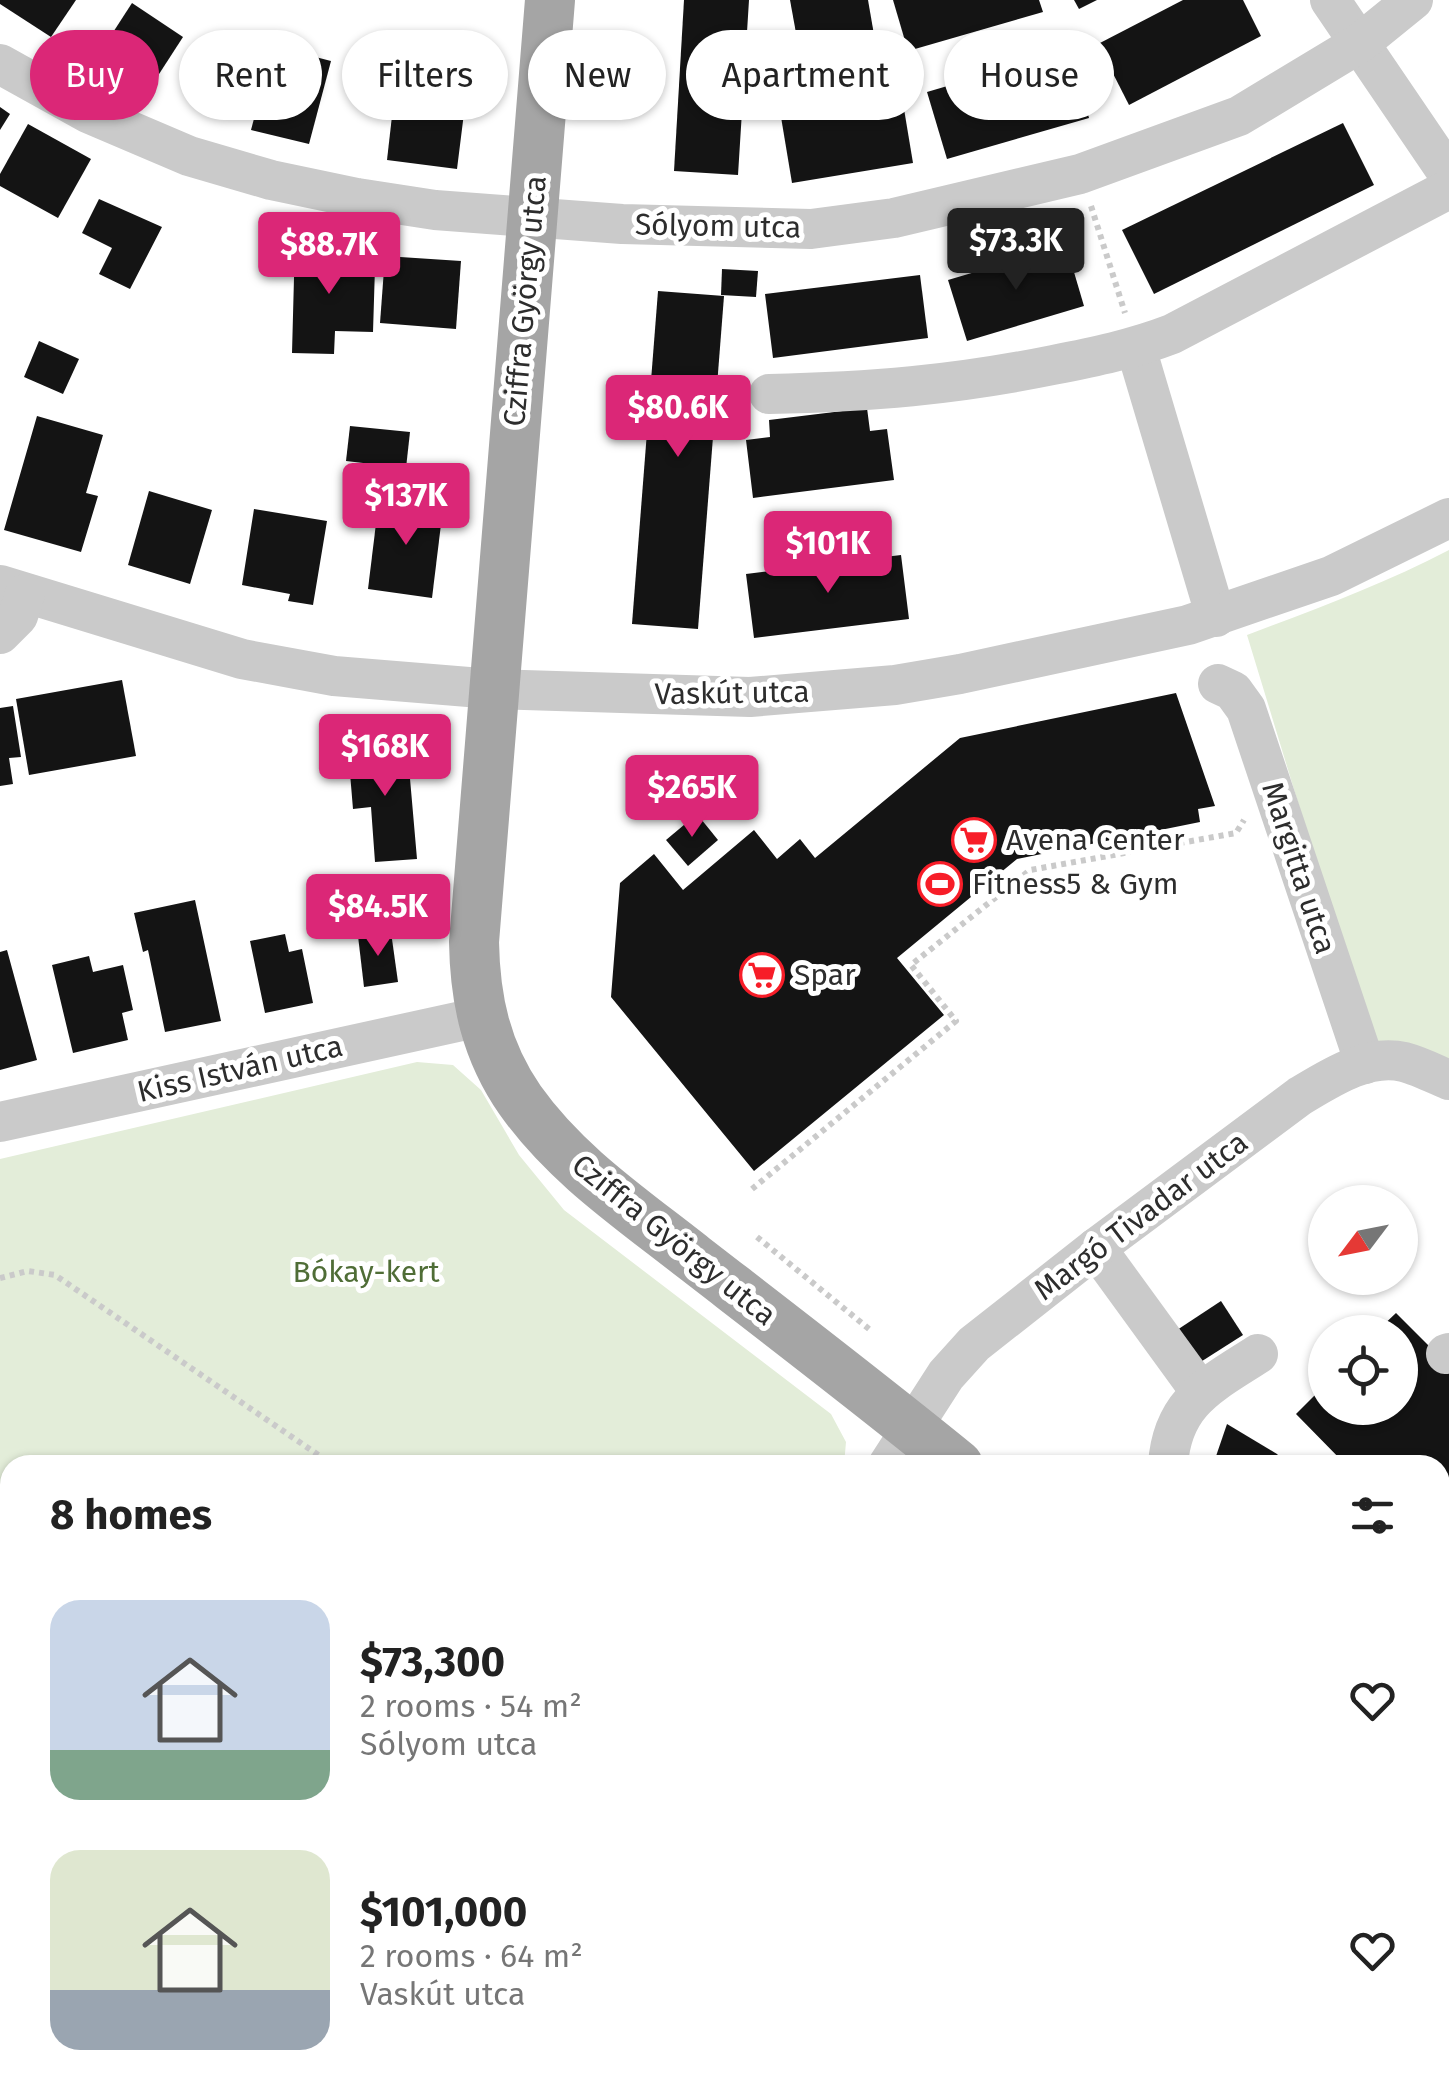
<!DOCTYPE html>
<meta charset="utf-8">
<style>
body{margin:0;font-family:"Fira Sans",sans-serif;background:#f2f2f2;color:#222;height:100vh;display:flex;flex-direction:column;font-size:38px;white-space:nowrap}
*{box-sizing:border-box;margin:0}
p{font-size:32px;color:#767676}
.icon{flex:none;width:55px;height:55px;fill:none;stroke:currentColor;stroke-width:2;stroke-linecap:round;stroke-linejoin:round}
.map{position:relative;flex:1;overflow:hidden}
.side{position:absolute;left:0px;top:1455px;width:1450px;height:642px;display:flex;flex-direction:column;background:#fff;border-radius:30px 30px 0 0;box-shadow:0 2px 8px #0004}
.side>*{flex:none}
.banner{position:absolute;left:30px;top:30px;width:1390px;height:90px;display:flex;gap:20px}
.needle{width:65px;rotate:238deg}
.tools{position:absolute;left:1308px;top:1185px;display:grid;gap:20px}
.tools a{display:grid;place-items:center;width:110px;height:110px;border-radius:50%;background:#fff;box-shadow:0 2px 8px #0004;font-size:50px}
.price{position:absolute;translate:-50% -85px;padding:0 22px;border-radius:10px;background:#db2777;color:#fff;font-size:32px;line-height:65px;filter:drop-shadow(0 2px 5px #0008)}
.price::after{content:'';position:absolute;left:50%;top:60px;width:30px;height:22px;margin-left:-15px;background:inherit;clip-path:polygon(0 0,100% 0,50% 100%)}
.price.selected{background:#222;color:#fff}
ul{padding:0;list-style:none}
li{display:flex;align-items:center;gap:30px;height:250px;padding:0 50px}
li span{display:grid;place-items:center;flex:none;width:280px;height:200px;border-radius:30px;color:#555}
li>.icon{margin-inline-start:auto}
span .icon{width:120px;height:120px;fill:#fffc;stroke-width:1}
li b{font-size:42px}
h2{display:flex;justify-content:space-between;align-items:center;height:120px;padding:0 50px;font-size:42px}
.chip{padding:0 35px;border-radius:45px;background:#fff;box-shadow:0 2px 8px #0004;font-size:35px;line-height:90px}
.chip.selected{background:#db2777;color:#fff}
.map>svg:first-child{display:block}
.green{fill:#e3edd9}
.building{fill:#141414}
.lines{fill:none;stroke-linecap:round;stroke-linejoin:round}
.path{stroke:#cacaca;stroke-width:6;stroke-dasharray:5 5;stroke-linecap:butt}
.minor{stroke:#cacaca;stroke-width:40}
.major{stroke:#a5a5a5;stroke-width:50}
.labels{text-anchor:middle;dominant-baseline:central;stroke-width:10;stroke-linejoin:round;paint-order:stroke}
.street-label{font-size:30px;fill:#2d2d2d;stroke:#fff}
.poi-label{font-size:30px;fill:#2d2d2d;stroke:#fff;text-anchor:start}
.park-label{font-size:30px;fill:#4f6d36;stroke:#fff}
</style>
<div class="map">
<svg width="1449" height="2097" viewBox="0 0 1449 2097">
<rect width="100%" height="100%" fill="#fff"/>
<!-- green -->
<g class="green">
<path d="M1449,550v530l-72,-18 -130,-427c69,-26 137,-51 202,-85z"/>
<path d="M417,1062l36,3 28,25 38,65 45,55 267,204 15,28 -2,23h-834v623h386l-7,9h-389v-938z"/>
<path d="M1440,1924l9,7v166h-926l-12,-9h929z"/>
</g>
<!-- building -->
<g class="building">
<path d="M0,0h76l-25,37 -51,-33z"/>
<path d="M684,0h65l-11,175 -64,-4z"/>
<path d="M790,0h78l9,52 -75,14z"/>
<path d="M893,0h146l4,12 -135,39z"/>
<path d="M1074,0h23l-18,9z"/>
<path d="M1183,0h60l18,36 -132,69 -31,-61z"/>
<path d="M132,3l51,34 -33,51 -51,-34z"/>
<path d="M273,46l58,15 -22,83 -58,-14z"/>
<path d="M1070,50l19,68 -142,41 -20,-67z"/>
<path d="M397,72l71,9 -11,88 -70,-9z"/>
<path d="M902,97l11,66 -121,20 -11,-66z"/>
<path d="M0,107l10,7 -10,16z"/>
<path d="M1343,123l31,62 -220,109 -32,-64z"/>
<path d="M28,124l63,35 -33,59 -58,-32v-12z"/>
<path d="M99,199l63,28 -32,62 -31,-15 13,-26 -30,-15z"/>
<path d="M295,240l46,1 -1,25 35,1 -2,65 -38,-1 -1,23 -42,-1z"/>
<path d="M1066,245l18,61 -117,35 -19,-61z"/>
<path d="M385,256l76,5 -5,68 -76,-6z"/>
<path d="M722,269l36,2 -2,26 -35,-2z"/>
<path d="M920,275l8,63 -155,20 -8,-64z"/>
<path d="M658,291l66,5 -26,333 -66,-5z"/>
<path d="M39,341l40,18 -16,35 -39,-17z"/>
<path d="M867,408l3,23 17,-2 7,51 -141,18 -7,-58 24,-3 -1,-17z"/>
<path d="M37,416l66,19 -17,58 12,3 -17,56 -77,-22z"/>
<path d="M350,426l60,6 -4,36 -60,-7z"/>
<path d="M149,491l63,19 -22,74 -62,-19z"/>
<path d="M379,499l64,9 -11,90 -64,-9z"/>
<path d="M254,509l73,12 -14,84 -25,-4 2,-7 -48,-9z"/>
<path d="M901,555l8,64 -155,19 -8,-64z"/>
<path d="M122,680l14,76 -107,19 -13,-76z"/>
<path d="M1176,693l39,113 -17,3 2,13 -183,37 -120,99 47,57 -190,156 -143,-174 9,-114 34,-29 29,36 71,-60 23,29 23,-20 15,19 145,-120z"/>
<path d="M13,706l8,51 -12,1 4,26 -13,2v-78z"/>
<path d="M407,744l10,115 -42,3 -4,-55 -18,2 -5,-60z"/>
<path d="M697,814l21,26 -30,26 -22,-26z"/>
<path d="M195,900l26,121 -56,11 -17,-82 -5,2 -9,-39z"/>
<path d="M391,932l7,50 -34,5 -6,-51z"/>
<path d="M285,934l4,18 13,-3 11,54 -48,10 -15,-72z"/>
<path d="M7,950l30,110 -37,10v-118z"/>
<path d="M89,956l4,16 30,-7 10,45 -11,3 6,27 -55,13 -21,-88z"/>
<path d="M1221,1301l22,34 -44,28 -22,-33z"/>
<path d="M1396,1313l53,53v320l-9,-7v-214h-94l-50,-51 29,-29v23h75v-76h-24z"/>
<path d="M1227,1424l50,30 10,11h-74z"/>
</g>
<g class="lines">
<!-- path -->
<g class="path">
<path d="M1091,206l34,107"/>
<path d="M752,1189l204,-168 -45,-56 119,-95 206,-37 8,-13"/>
<path d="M757,1237l112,92"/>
<path d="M0,1278l28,-7 27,4 278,190"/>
<path d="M0,1636l10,7"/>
<path d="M1301,2088l11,9"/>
</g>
<!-- minor -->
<g class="minor">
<path d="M1330,0l119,175"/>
<path d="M0,64l88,49 101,43 82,24 86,18 78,12 187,14 189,5 83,-11 186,-44 159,-58 121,-73 53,-43"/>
<path d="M1136,348l80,269"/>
<path d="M769,394c101,-2 185,-9 284,-29 41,-8 80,-16 119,-31l277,-145"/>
<path d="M0,585l242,74 92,17 159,13 257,8 145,-12 65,-11 228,-49 143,-49 118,-58"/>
<path d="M0,634l18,-18 7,-22"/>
<path d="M1218,684l15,7 13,18 119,355"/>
<path d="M0,1122l480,-105"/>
<path d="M1096,1248l104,143"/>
<path d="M1446,1354l3,-1"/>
<path d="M888,1465l58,-90 28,-31 122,-96 204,-152c30,-18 68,-43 104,-34 15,4 31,12 45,18"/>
<path d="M1168,1465c4,-63 42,-80 90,-111"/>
<path d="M1443,1737l6,1"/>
<path d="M0,2042l10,-15"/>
<path d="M241,2088l13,9"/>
<path d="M422,2097l6,-9"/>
</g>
<!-- major -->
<g class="major">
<path d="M550,0l-76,942c1,58 12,109 46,158 46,65 112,109 174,158 88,68 177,136 264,207"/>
<path d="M1440,1861l9,7"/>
</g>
</g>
<!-- icons -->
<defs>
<g id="supermarket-ring" transform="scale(2.25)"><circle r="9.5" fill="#fff" stroke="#f71d28" stroke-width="1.5"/><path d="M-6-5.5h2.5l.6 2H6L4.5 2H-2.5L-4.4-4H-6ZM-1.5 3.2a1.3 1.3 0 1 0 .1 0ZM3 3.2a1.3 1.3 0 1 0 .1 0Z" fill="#f71d28"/></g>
<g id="stadium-ring" transform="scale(2.25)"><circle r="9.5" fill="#fff" stroke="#f71d28" stroke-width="1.5"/><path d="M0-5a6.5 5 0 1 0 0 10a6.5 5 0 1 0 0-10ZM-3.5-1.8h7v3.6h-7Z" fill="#f71d28"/></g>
</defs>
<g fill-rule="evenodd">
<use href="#supermarket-ring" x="974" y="840"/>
<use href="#stadium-ring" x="940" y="884"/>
<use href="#supermarket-ring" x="762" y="975"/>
</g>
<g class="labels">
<!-- street labels -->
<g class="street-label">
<text transform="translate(718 226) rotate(1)">Sólyom utca</text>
<text transform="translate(525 301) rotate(-85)">Cziffra György utca</text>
<text transform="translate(732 693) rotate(-1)">Vaskút utca</text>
<text transform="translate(1299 868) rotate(72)">Margitta utca</text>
<text transform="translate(240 1069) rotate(-13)">Kiss István utca</text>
<text transform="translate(1141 1216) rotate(-37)">Margó Tivadar utca</text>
<text transform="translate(674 1240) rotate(39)">Cziffra György utca</text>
</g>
<!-- poi labels -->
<g class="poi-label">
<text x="1006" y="840">Avena Center</text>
<text x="972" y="884">Fitness5 &amp; Gym</text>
<text x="794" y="975">Spar</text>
</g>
<!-- park labels -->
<g class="park-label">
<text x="366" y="1272">Bókay-kert</text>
</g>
</g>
</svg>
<div class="tools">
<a><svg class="needle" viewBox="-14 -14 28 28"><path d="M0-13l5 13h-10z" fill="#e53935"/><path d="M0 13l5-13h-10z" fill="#767676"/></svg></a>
<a><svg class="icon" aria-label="locate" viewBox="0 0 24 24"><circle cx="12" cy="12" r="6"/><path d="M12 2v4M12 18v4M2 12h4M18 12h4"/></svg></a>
</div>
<b class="price selected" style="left:1016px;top:293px">$73.3K</b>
<b class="price" style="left:329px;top:297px">$88.7K</b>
<b class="price" style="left:678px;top:460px">$80.6K</b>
<b class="price" style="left:406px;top:548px">$137K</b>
<b class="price" style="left:828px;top:596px">$101K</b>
<b class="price" style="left:385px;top:799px">$168K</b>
<b class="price" style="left:692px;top:840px">$265K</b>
<b class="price" style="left:378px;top:959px">$84.5K</b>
<div class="banner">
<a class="chip selected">Buy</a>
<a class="chip">Rent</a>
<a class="chip">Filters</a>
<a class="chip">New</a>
<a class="chip">Apartment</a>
<a class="chip">House</a>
</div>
<section class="side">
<h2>8 homes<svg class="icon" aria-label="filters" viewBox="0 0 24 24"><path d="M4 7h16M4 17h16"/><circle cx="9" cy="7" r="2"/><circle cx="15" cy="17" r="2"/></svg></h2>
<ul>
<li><span style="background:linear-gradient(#c9d6e8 75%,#7fa58c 0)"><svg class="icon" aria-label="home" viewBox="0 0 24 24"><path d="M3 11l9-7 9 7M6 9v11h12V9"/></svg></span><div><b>$73,300</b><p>2 rooms · 54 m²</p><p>Sólyom utca</p></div><svg class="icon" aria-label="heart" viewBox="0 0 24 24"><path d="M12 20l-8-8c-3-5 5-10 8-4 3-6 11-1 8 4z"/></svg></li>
<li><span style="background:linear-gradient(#dfe7d0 70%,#9aa5b1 0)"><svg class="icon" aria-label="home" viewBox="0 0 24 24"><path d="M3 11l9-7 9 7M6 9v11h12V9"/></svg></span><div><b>$101,000</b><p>2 rooms · 64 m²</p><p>Vaskút utca</p></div><svg class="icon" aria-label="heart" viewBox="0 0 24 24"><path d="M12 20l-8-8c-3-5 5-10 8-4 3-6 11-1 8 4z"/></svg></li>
</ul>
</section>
</div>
